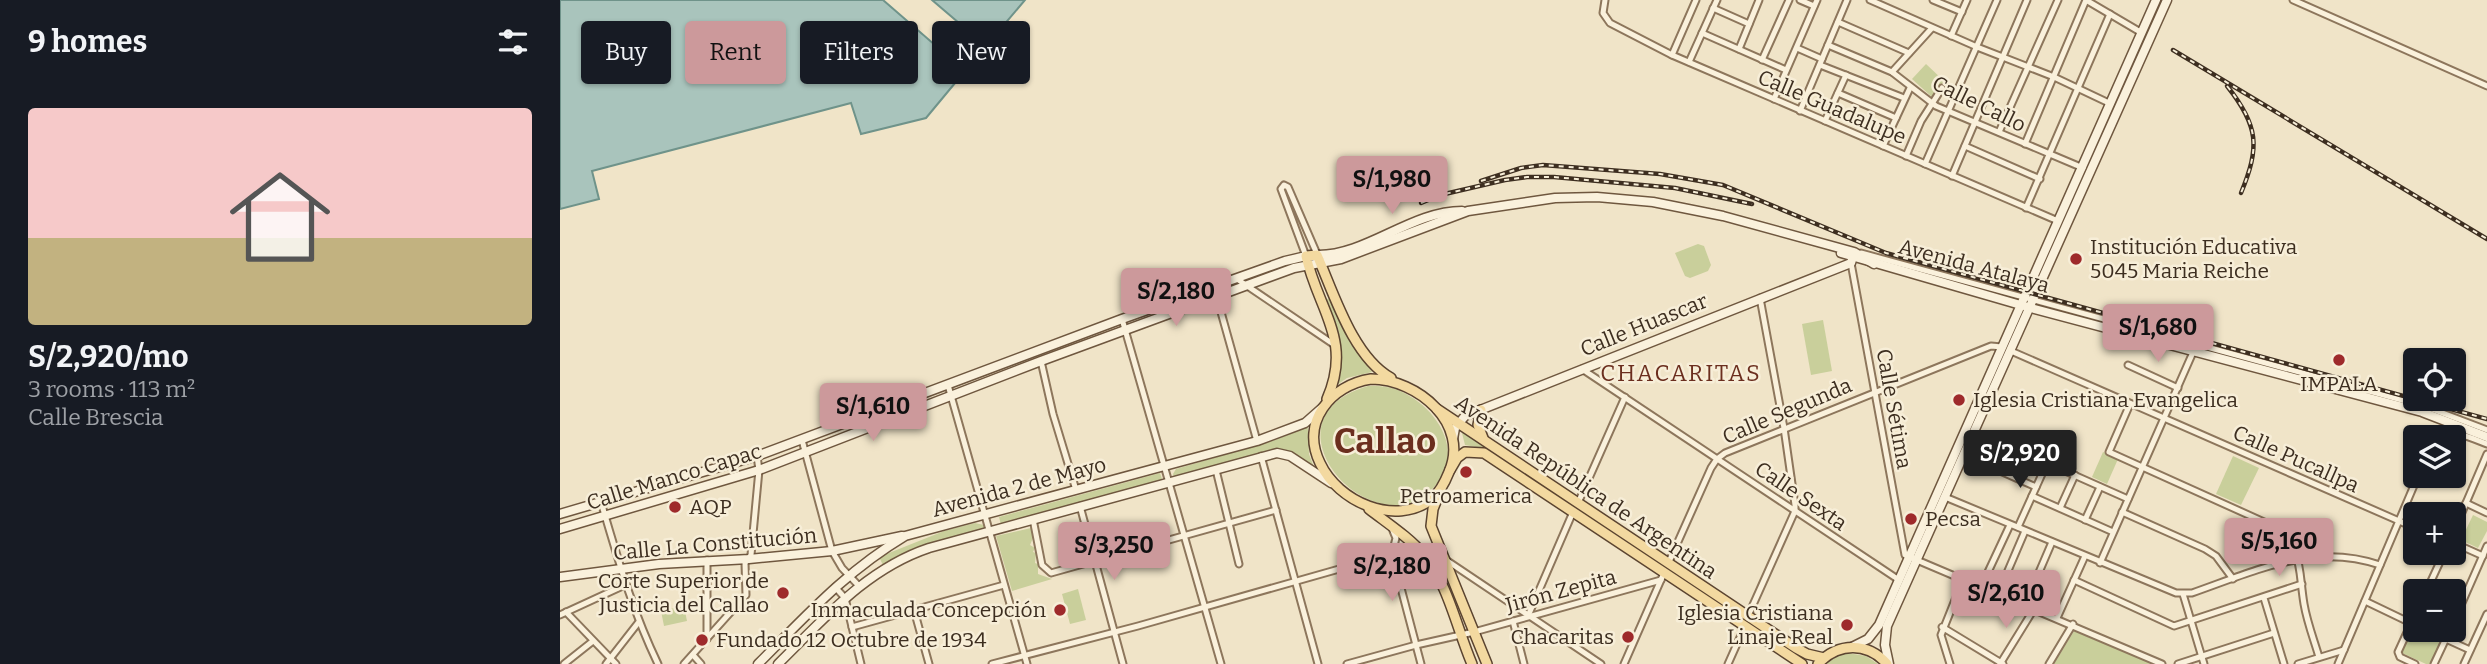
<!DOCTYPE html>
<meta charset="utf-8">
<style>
body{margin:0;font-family:Bitter,serif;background:#242831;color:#f1f3f6;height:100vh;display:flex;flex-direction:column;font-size:26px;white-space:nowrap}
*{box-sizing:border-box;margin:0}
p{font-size:23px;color:#9ea1a6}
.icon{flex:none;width:38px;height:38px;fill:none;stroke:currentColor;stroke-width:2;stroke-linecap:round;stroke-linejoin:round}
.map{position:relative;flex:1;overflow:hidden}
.sheet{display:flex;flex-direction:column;background:#171b24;width:560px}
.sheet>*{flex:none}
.top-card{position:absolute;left:21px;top:21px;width:665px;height:63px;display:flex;gap:14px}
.controls{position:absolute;left:1843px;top:348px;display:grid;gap:14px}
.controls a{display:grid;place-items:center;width:63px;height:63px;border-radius:7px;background:#171b24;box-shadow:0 2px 5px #0004;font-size:35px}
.price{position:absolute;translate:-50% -60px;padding:0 16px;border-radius:7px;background:#cc999b;color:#111;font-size:23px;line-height:46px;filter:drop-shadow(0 2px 4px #0008)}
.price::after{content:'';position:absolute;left:50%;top:42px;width:21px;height:16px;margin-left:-10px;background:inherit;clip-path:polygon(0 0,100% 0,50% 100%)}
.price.active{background:#222;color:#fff}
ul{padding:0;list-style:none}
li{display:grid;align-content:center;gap:14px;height:371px;padding:0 28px}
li+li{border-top:2px solid #363941}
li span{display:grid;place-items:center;height:217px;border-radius:7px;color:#555}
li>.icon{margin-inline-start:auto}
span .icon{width:126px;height:126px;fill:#fffc;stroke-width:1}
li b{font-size:30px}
h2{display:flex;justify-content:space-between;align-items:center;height:84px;padding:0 28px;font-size:30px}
.chip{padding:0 24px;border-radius:7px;background:#171b24;box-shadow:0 2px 5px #0004;font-size:24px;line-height:63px}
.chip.active{background:#cc999b;color:#111}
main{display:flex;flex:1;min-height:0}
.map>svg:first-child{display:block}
.green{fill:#c9cf9b}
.water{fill:#a9c4bc;stroke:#6f938a;stroke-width:2}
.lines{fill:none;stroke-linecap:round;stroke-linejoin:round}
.street-casing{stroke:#8d765c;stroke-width:9}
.secondary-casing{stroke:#6f573f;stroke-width:11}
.primary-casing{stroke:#5b4430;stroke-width:12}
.street{stroke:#faf1dc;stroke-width:5}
.secondary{stroke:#faf1dc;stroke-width:8}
.primary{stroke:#f3d9a0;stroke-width:9}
.rail-casing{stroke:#3d2e20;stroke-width:4.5}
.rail{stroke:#f7eed8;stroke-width:2;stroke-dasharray:5;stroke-linecap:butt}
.poi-dot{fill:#9e2a2b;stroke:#f7eed8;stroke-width:2.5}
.labels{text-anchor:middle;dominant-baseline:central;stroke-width:5;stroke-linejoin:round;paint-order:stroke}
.street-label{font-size:21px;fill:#3d2e20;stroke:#f7eed8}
.poi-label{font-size:21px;fill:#3d2e20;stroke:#f7eed8;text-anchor:start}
.neighbourhood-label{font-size:23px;letter-spacing:2px;fill:#6b2e1e;stroke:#f7eed8}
.town-label{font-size:35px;font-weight:bold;fill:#6b2e1e;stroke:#f7eed8}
</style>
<main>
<section class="sheet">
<h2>9 homes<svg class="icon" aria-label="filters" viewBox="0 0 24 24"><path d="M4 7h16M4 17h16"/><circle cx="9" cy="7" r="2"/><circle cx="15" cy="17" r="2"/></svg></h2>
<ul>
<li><span style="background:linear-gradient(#f6c9c9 60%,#c2b280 0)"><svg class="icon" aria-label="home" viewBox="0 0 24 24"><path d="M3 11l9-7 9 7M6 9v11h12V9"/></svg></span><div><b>S/2,920/mo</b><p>3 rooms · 113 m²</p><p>Calle Brescia</p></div></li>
</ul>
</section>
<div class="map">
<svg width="1927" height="664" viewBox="0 0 1927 664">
<rect width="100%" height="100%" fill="#f0e4c8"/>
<!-- green -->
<g class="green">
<path d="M1366,64l18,17 -12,16 -20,-18z"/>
<path d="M1138,244l6,2 7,19 -3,6 -18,7 -5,-2 -10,-23z"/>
<path d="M770,298l19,42 23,32 -25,6 -10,7c10,-37 2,-51 -12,-85z"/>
<path d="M1263,320l9,51 -21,4 -9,-51z"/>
<path d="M808,386c11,0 21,0 32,5 39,17 69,66 29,101 -62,54 -172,-74 -61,-106z"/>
<path d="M748,427l1,27 6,16 -24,-17 -14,-4 -98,29 -5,-1 -1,-3 3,-5 99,-29z"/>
<path d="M901,429l196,130 -2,4 -168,-114 -22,-4z"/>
<path d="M1543,452l15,7 -11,25 -15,-7z"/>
<path d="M1673,456l26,12 -18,37 -25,-11z"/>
<path d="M600,473l3,9 -162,43 -2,-8z"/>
<path d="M1913,515l14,7v9l-9,17 -17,-8z"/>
<path d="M415,523l9,2v5l-76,22 -24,15 -5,-10 65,-26z"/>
<path d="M471,528l2,10 -3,7 5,3 -2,4 3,1 -1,10 3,1v10l14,5 -40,12 -16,-55z"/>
<path d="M518,589l8,31 -16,4 -8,-30z"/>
<path d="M124,606l3,15 -23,5 -3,-15z"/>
<path d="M1853,629l29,13 -10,22h-6l-24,-11z"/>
<path d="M1514,631l79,33h-99z"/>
<path d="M1287,653l19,3 12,8h-52l11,-8z"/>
</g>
<!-- water -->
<g class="water">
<path d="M0,0h323l82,71 -39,47 -65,16 -10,-31 -259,68 7,28 -39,10z"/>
<path d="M372,0h93l-39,46z"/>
</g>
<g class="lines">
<!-- street casing -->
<g class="street-casing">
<g id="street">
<path d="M1045,0l-2,13 7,10 62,32 386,166"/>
<path d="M1240,0l14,6"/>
<path d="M1310,0l107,47 77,30 57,27"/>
<path d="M1373,0l29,12"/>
<path d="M1733,0l194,86"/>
<path d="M1153,8l36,16"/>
<path d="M1278,22l71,31"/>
<path d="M1142,33l84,37"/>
<path d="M1391,36l16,-36"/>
<path d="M1268,45l64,27 44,34 147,62"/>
<path d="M1237,48l25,11"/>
<path d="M1179,49l20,-49"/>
<path d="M1112,55l24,-55"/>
<path d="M1202,60l27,-60"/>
<path d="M1129,62l28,-62"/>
<path d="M1260,65l84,33"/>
<path d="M1332,72l40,-44"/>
<path d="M1278,93l58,25"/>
<path d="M1214,99l43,-99"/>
<path d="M1240,111l47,-111"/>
<path d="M1265,121l21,-46"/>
<path d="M1439,132l59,-132"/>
<path d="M1465,144l61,-144 56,33"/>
<path d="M1323,146l27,-58"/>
<path d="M1405,146l75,33"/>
<path d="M1346,156l15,-35 21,-33"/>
<path d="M1365,164l72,-164"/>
<path d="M1392,176l75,-176"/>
<path d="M1466,208l84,-194"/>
<path d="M1301,253l563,153 63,24"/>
<path d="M746,256l-25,-67 3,-4 4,2 29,67"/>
<path d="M1291,263l54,292 257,109"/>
<path d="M677,279l99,67"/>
<path d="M654,287l43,154"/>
<path d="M562,319l99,345"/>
<path d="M1451,351l404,177"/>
<path d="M481,361l12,53 23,76"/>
<path d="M1568,365l50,23"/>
<path d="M1022,369l317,211"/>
<path d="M388,385l79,279"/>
<path d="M1570,404l-21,48 164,74c31,25 25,42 31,78 3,18 10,36 15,53"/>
<path d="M1876,438c16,-10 35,0 51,6"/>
<path d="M242,440l30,111 10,17 17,18"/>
<path d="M1404,455l72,32"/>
<path d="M701,456l57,208"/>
<path d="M656,470l23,94"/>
<path d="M1472,496l81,36"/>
<path d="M1385,497l231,96h16c63,-22 122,-51 188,-28"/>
<path d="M41,502c17,57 31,108 57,162"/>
<path d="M1018,503l47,-106"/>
<path d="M1906,503l21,10"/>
<path d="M520,506l43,158"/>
<path d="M1500,508l15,-33"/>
<path d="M1562,512l83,37 11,7 17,23"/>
<path d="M473,519l9,46 9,8 225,-63"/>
<path d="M1525,520l15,-33"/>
<path d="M1458,527l29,-64 81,36"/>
<path d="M1894,531l33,-77"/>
<path d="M1894,543l29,13"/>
<path d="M832,554l29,110"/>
<path d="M832,554l4,-16 -3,-7"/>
<path d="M147,560v79"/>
<path d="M886,560l155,104"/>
<path d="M1540,563l94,-213"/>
<path d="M1108,564l43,-96 6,-9 8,-6 266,-107 11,1"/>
<path d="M1514,580l100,46 128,-42"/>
<path d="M275,587l10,11 16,66"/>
<path d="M1421,587l29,-62"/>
<path d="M1866,592l18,-39"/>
<path d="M1438,594l27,-63"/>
<path d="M1623,594l21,70"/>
<path d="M1704,598l20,66"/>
<path d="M1805,601l50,24"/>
<path d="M1465,605l27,-63"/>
<path d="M354,610l15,54"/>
<path d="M6,612l50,52"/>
<path d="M0,615l65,-30"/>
<path d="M1855,615l-17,37 2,5 15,7"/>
<path d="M968,616l45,-104"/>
<path d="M1188,616l47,-105v-6l-11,-77 -24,-130"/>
<path d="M1497,618l28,-62"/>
<path d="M953,621l11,43"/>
<path d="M1894,621l33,-75"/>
<path d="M292,627l152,-42"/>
<path d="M1382,627l61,37"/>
<path d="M1866,630l44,20"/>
<path d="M133,655l8,9"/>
<path d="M4,664l29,-23"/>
<path d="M46,664l32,-41"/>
<path d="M124,664l62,-69 -1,-32 6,-8 8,-85 -2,-14"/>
<path d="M432,664l146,-38 254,-72"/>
<path d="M787,664l69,-19 58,-13 187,-52"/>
<path d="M1064,664l40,-91"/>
<path d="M1168,664l17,-38"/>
<path d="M1390,664l-9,-29 22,-55"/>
<path d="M1440,664l34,-55"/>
<path d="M1489,664l24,-40"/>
<path d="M1618,664l96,-31"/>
<path d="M1738,664l46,-14"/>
<path d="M1778,664l80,-188"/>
<path d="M1874,664l16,-34"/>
<path d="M1904,664l23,-50"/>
</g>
</g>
<!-- secondary casing -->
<g class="secondary-casing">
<g id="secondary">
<path d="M1281,253l190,55 391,104 65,25"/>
<path d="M757,255c49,1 94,-44 145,-44"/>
<path d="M893,439l2,-11 10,-12 386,-153 3,-10"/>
<path d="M0,514l197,-58 365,-137 163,-58 21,-5"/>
<path d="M0,529l199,-59 282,-109 253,-93 47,-9 127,-48 87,-13 42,-1 56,5 70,14 131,36 20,12"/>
<path d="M0,577l99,-13 90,-5 83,-8 70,-15"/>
<path d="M1292,647l16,-8 11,-14 277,-625"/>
<path d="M198,664c49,-49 87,-92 147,-128l352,-95 48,-18 17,-15"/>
<path d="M218,664c46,-45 88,-95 151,-116l348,-95 13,3 41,27"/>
<path d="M1329,664l-4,-19 2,-19 280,-626"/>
</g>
</g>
<!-- primary casing -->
<g class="primary-casing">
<g id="primary">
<path d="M811,379c47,0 99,45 78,93 -4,10 -9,20 -17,27 -37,28 -94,3 -112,-36 -20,-41 11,-78 51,-84z"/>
<path d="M767,399c26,-59 -9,-89 -21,-143l11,-1c17,39 36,102 74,123"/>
<path d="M877,409l359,239 11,6 17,4"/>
<path d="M921,410l-3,15 5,13"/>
<path d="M890,470l7,-12 8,-6 19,1 318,211"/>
<path d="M879,494l-6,15 -2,17 56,138"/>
<path d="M809,509c18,14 40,28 55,46 24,29 33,74 48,109"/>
<path d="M1258,664c20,-22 50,-22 69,0"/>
</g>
</g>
<!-- street -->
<use href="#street" class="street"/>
<!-- secondary -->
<use href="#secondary" class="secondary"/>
<!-- primary -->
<use href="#primary" class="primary"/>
<!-- rail casing -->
<g class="rail-casing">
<g id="rail">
<path d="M1613,50l314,189"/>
<path d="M1667,86c32,40 33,61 14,107"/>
<path d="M921,181l40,-13 22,-3 117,9 63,11 163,68 601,166"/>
<path d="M876,196l69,-16 22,-3h27l121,11 77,16"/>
<path d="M861,203l24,-10"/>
</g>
</g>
<!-- rail -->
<use href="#rail" class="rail"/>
</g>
<!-- markers -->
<g class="poi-dot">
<circle cx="1516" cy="259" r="7"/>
<circle cx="1779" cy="360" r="7"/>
<circle cx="1399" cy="400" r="7"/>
<circle cx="906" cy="472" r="7"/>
<circle cx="115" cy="507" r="7"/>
<circle cx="1351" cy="519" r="7"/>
<circle cx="223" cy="593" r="7"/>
<circle cx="500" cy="610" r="7"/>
<circle cx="1287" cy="625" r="7"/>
<circle cx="1068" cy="637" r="7"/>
<circle cx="142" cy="640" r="7"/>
</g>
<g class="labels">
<!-- street labels -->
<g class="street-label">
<text transform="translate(1419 104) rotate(26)">Calle Callo</text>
<text transform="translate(1272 107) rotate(23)">Calle Guadalupe</text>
<text transform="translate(1414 266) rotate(15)">Avenida Atalaya</text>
<text transform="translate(1084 325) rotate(-22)">Calle Huascar</text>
<text transform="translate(1334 409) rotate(80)">Calle Sétima</text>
<text transform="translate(1227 411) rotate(-23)">Calle Segunda</text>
<text transform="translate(1736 459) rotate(24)">Calle Pucallpa</text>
<text transform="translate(114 477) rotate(-17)">Calle Manco Capac</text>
<text transform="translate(459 487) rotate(-15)">Avenida 2 de Mayo</text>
<text transform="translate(1026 487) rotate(34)">Avenida República de Argentina</text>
<text transform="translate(1241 496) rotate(34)">Calle Sexta</text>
<text transform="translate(155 544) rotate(-5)">Calle La Constitución</text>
<text transform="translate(1001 591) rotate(-15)">Jirón Zepita</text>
</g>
<!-- poi labels -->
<g class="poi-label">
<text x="1530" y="247">Institución Educativa<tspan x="1530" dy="24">5045 Maria Reiche</tspan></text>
<text x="1779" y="384" text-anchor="middle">IMPALA</text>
<text x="1413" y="400">Iglesia Cristiana Evangelica</text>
<text x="906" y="496" text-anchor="middle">Petroamerica</text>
<text x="129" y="507">AQP</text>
<text x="1365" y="519">Pecsa</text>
<text x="209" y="581" text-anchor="end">Corte Superior de<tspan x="209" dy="24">Justicia del Callao</tspan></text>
<text x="486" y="610" text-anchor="end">Inmaculada Concepción</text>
<text x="1273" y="613" text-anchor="end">Iglesia Cristiana<tspan x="1273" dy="24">Linaje Real</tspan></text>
<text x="1054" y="637" text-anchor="end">Chacaritas</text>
<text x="156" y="640">Fundado 12 Octubre de 1934</text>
</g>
<!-- neighbourhood labels -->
<g class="neighbourhood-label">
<text x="1121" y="373">CHACARITAS</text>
</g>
<!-- town labels -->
<g class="town-label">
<text x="825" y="441">Callao</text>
</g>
</g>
</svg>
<div class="controls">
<a><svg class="icon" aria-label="locate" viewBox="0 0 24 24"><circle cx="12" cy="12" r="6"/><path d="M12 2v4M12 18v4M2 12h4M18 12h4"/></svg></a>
<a><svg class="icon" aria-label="layers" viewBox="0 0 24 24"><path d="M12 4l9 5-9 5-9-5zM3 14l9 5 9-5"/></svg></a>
<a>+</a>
<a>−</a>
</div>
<b class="price" style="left:832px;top:216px">S/1,980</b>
<b class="price" style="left:616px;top:328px">S/2,180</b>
<b class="price" style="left:1598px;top:364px">S/1,680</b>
<b class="price" style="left:313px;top:443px">S/1,610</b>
<b class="price active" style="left:1460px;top:490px">S/2,920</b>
<b class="price" style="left:1719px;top:578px">S/5,160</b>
<b class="price" style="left:554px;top:582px">S/3,250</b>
<b class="price" style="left:832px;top:603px">S/2,180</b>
<b class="price" style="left:1446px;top:630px">S/2,610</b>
<div class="top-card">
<a class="chip">Buy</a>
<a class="chip active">Rent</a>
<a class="chip">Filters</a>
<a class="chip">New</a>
</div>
</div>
</main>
